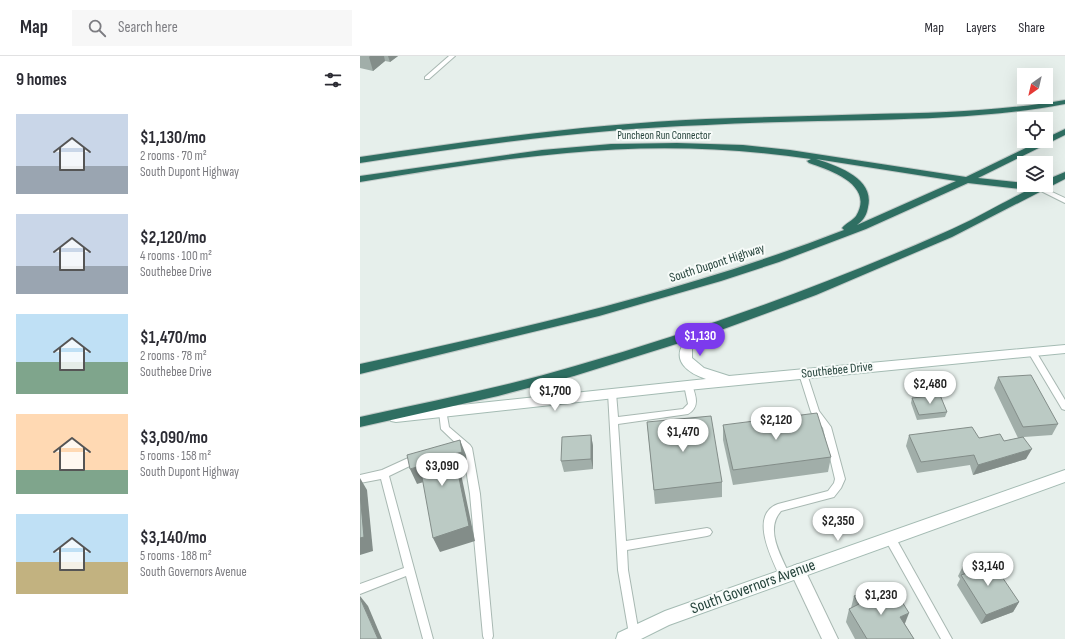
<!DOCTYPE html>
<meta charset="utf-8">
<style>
body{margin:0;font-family:"Sofia Sans Condensed",sans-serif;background:#f7f7f7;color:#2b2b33;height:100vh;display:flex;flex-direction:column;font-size:15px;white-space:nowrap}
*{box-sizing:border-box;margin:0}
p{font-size:13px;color:#7c7c81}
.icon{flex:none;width:22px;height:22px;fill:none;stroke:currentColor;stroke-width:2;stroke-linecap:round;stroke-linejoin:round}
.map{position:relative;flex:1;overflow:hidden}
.details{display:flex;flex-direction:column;background:#fff;width:360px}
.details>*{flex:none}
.needle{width:26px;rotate:214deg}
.buttons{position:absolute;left:657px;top:12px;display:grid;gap:8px}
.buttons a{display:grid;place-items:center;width:36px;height:36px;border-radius:0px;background:#fff;box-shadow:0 4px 16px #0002;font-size:20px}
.price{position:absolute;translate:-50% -34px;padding:0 9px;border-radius:14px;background:#fff;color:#222;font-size:13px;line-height:26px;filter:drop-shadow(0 1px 2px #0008)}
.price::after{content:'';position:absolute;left:50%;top:24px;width:12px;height:9px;margin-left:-6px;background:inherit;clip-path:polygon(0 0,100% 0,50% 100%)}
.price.active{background:#7c3aed;color:#fff}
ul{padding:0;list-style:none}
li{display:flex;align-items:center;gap:12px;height:100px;padding:0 16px}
li span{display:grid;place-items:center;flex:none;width:112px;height:80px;border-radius:0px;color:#555}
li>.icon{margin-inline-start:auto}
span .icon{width:48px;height:48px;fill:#fffc;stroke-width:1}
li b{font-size:17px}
h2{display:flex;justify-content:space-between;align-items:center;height:48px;padding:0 16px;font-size:17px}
header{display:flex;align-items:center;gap:24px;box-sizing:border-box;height:56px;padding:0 20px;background:#fff;border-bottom:1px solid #e1e1e2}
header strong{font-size:19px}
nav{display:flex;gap:22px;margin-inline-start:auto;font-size:14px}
.search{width:280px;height:36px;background:#f7f7f7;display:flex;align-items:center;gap:10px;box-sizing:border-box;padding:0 14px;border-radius:0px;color:#7c7c81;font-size:15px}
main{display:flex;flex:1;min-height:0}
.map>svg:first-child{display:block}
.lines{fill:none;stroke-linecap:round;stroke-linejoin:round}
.lane-casing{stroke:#a8b8b2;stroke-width:2}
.street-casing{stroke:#a8b8b2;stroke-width:2}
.secondary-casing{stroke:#a4bbb3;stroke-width:2}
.highway-casing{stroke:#c2cac8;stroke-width:2}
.lane{fill:#fff;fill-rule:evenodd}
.street{fill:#fff;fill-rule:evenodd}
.secondary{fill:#fff;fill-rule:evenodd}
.highway{fill:#2f6f62;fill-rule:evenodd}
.wall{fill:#a1aea9}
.shaded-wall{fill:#838d89}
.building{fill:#bbcac4;stroke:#838d89}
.labels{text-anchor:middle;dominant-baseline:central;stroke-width:4;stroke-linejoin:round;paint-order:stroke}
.far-street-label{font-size:11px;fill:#24423a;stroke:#f7fbf9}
.street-label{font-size:13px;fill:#24423a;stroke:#f7fbf9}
.near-street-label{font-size:16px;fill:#24423a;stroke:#f7fbf9}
</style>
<header>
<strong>Map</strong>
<div class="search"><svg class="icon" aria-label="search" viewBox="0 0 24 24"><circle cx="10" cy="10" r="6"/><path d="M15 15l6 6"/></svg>Search here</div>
<nav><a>Map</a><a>Layers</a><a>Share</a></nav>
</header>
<main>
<section class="details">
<h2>9 homes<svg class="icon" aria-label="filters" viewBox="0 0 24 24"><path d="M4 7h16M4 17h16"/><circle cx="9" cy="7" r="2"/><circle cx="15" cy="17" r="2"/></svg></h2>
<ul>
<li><span style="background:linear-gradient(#c9d6e8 65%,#9aa5b1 0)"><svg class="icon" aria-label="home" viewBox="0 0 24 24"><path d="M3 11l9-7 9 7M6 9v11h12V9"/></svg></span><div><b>$1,130/mo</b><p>2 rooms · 70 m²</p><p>South Dupont Highway</p></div></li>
<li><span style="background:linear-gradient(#c9d6e8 65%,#9aa5b1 0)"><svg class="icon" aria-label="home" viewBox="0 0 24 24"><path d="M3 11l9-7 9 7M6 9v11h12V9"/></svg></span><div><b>$2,120/mo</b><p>4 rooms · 100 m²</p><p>Southebee Drive</p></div></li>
<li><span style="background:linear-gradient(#bfe0f5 60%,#7fa58c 0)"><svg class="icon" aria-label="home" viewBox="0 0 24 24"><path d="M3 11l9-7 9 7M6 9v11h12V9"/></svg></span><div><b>$1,470/mo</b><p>2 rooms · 78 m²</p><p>Southebee Drive</p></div></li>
<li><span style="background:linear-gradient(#ffd9b3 70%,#7fa58c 0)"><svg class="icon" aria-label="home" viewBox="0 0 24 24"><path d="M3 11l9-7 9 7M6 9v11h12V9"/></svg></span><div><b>$3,090/mo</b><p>5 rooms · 158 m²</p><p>South Dupont Highway</p></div></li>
<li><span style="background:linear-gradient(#bfe0f5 60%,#c2b280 0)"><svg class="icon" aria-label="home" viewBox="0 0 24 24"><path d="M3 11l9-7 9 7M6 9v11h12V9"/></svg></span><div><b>$3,140/mo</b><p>5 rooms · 188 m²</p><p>South Governors Avenue</p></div></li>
</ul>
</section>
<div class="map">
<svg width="705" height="583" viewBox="0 0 705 583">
<rect width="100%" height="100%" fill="#e6efeb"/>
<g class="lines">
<!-- lane casing -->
<g class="lane-casing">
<g id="lane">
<path d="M89,0h6l-26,23h-4v-2z"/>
<path d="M679,130l26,12v5l-28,-14 -1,-1z"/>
<path d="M672,293l3,1 30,50v10l-3,-1 -34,-57z"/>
<path d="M443,315l3,1 1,2 12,37 12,16 14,52 -4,9 -7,9 -53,14c-17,19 1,46 9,65l-1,3 -4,2 -4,-2c-8,-18 -33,-64 -3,-75l50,-13 6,-8 1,-4 -12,-51 -12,-16 -12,-38 1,-2z"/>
<path d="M328,326l3,1 1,2c4,11 8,22 -4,29l-70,10 8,117 81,-13 3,1 2,3 -2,3 -3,1 -80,14 1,20 11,64 -1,4 -3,1 -5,-1 -1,-4 -11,-64 -10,-177 1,-2h6l1,2 2,24 65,-8 5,-5 -4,-19 1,-2z"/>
<path d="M83,353l3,1 3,17 21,18 2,3 8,46 13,142 -1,3h-8l-1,-3 -13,-142 -7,-44 -22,-21 -2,-17 1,-2z"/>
<path d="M57,398l3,1 2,3 -2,3 -31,15 44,163h-10l-17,-63 -46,18v-10l44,-16 -23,-89 -21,4v-8l22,-5z"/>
<path d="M530,478l4,1 58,104h-11l-55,-98 -1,-3 1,-3z"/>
</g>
</g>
<!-- street casing -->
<g class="street-casing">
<path id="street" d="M438,508l5,2 35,73h-16l-32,-68 3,-5z"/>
</g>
<!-- secondary casing -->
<g class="secondary-casing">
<g id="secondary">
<path d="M354,269l4,1 2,3 -2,3 -24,14 -2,3v9l12,10 25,8 336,-31v8l-377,37 -292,32 -5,-1 -2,-4 2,-4 5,-1 310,-33c-44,-15 -27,-44 8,-54z"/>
<path d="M705,414v12l-396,143 -28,14h-25l2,-6 47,-22z"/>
</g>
</g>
<!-- highway casing -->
<g class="highway-casing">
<g id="highway">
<path d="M705,44v4c-64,12 -127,14 -191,16 -56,1 -112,2 -168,5 -116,4 -231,20 -346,38v-6c115,-17 230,-33 346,-38 56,-2 112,-3 168,-5 64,-1 127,-3 191,-14z"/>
<path d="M705,73v6l-87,43 46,5v2h22v-5l19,-8v7l-113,58 -136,58 -95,35 -147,46 -76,20 -138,31v-10c72,-16 144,-30 215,-51 125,-36 248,-80 368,-133 29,-12 57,-29 85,-43l-60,-7 -102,46 -87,33 -58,19 -122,35 -239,58v-10c164,-36 327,-73 484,-134l-2,-2c4,-5 10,-7 14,-12 19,-31 -26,-46 -47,-53l-2,-2 4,-2c-81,-12 -163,-14 -244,-6 -70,6 -138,18 -207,29v-6l182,-26 69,-6 66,-1 66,2 47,5 176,27 74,-36h6v-3zM456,103l140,22 -99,44c7,-5 10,-11 11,-18 7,-29 -31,-41 -52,-48z"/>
</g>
</g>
<!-- lane -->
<use href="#lane" class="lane"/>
<!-- street -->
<use href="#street" class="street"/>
<!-- secondary -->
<use href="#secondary" class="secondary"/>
<!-- highway -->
<use href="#highway" class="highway"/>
</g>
<!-- wall -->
<g class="wall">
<path d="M0,0h38l-8,6 -5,-1 -12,10 -13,-3z"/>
<path d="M638,321l60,47 -6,11 -28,2 2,22 -53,16 -3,-10 -53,8 -11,-27 3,-11 70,3 25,3 14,-3 -24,-50z"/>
<path d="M552,342l35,14 -2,5 -28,3 -6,-17z"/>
<path d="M287,366l75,60v15l-67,7z"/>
<path d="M363,369l108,32 -3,15 -95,13 -10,-45z"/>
<path d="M231,379l2,11v23l-29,3 -3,-11z"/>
<path d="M603,510l25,1 31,35 -6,10 -32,12 -24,-39 3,-6 -2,-3z"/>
<path d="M494,540l26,2 25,26 9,15h-59l-9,-17 3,-13 2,-1z"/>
</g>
<!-- shaded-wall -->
<g class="shaded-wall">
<path d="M10,0h14l1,5 -12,10 -4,-14z"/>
<path d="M28,0h10l-8,6z"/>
<path d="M231,379l2,11v23l-2,-10z"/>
<path d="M100,384l6,15 2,12 -8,2 15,72 -35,11 -7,-14 21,-84z"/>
<path d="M672,393l-6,10 -53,16 5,-10z"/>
<path d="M60,410l7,15 -10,3 -7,-15z"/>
<path d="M0,422l7,12 6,61 -13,4z"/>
<path d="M0,540l8,10 14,33h-4l-18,-41z"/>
<path d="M659,546l-6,10 -32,12 5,-9z"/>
<path d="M549,557l-5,13 -4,-9z"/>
</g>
<!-- building -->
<g class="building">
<path d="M671,319l27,49 -35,3 -25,-50z"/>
<path d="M580,339l7,17 -28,3 -7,-17z"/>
<path d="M457,357l14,44 -98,13 -10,-45z"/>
<path d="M351,360l11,66 -68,8 -7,-68z"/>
<path d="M612,371l7,11 21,-4 4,7 19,-4 9,12 -54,16 -4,-10 -53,7 -12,-27z"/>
<path d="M231,379v24l-30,2 1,-24z"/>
<path d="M100,384l2,12 -8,2 15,72 -36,12 -13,-72 -10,3 -3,-14z"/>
<path d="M0,437l4,44 -4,1z"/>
<path d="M623,503l5,8 6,-2 25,37 -33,13 -25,-40 6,-2 -4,-7z"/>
<path d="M513,532l7,10 16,-6 13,21 -9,4 14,22h-47l-18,-30 10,-5 -5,-8z"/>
<path d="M0,542l18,41h-18z"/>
</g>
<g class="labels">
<!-- far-street labels -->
<g class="far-street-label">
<text x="304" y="79">Puncheon Run Connector</text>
</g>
<!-- street labels -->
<g class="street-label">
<text transform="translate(357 207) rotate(-18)">South Dupont Highway</text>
<text transform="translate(477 314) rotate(-6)">Southebee Drive</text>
</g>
<!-- near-street labels -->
<g class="near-street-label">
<text transform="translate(393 531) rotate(-20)">South Governors Avenue</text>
</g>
</g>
</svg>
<div class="buttons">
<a><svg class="needle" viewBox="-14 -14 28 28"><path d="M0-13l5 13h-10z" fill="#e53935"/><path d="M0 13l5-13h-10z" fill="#7c7c81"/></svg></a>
<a><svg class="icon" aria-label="locate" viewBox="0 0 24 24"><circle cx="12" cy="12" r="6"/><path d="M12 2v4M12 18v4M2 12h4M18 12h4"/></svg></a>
<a><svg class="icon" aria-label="layers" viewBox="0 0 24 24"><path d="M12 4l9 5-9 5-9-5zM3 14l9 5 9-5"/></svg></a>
</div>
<b class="price active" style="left:340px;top:301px">$1,130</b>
<b class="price" style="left:570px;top:349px">$2,480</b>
<b class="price" style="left:195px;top:356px">$1,700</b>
<b class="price" style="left:416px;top:385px">$2,120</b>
<b class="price" style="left:323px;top:397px">$1,470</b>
<b class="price" style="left:82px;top:431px">$3,090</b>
<b class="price" style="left:478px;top:486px">$2,350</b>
<b class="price" style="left:628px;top:531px">$3,140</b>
<b class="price" style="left:521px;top:560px">$1,230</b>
</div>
</main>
